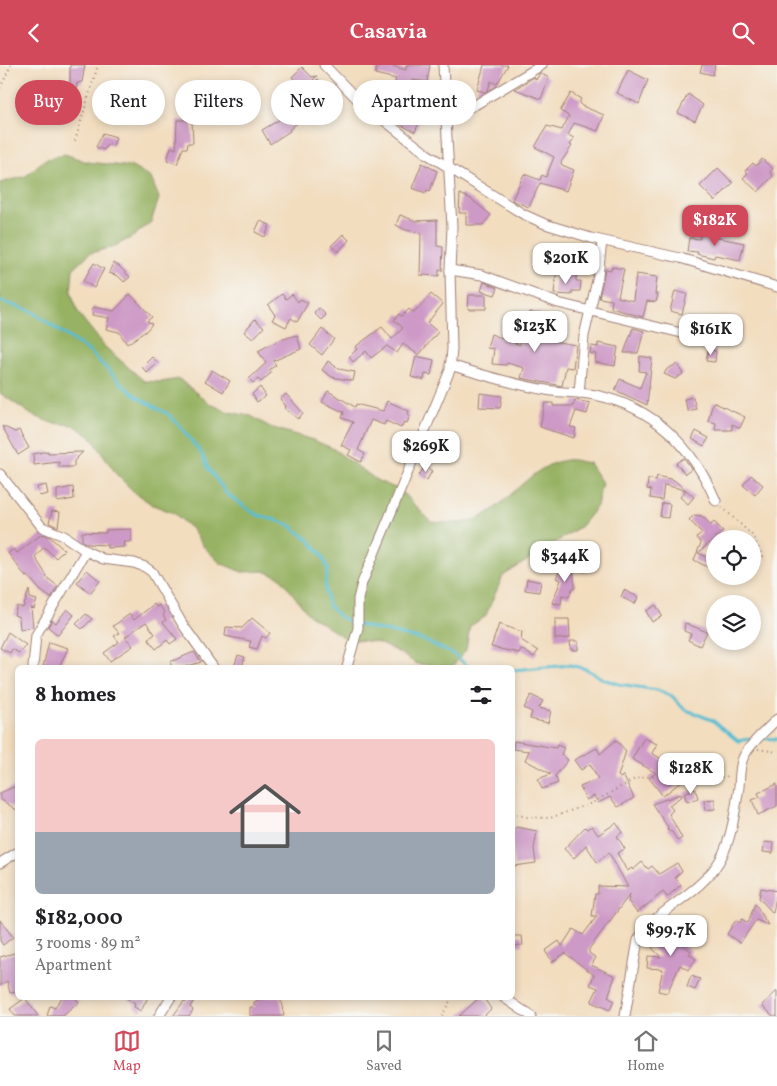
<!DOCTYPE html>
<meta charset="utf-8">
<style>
body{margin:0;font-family:Vollkorn,serif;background:#f2f2f2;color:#202124;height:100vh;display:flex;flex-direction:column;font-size:19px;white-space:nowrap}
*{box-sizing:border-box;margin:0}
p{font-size:16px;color:#757577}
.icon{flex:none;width:28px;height:28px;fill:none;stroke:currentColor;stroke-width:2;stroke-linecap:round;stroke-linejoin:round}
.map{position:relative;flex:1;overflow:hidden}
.panel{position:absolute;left:15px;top:600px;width:500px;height:335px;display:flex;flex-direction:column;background:#fff;border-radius:8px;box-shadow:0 2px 8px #0003}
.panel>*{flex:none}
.hud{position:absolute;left:15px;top:15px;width:500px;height:45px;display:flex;gap:10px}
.fabs{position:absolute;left:706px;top:465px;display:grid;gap:10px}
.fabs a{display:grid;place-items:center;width:55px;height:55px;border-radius:50%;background:#fff;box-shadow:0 2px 8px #0003;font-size:25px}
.price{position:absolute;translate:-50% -42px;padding:0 11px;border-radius:10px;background:#fff;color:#222;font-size:16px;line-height:32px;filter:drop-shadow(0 1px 2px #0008)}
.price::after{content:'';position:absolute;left:50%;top:30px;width:15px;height:11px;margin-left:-8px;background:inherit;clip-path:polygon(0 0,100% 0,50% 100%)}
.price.current{background:#d1495b;color:#fff}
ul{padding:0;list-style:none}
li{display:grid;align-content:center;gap:10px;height:265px;padding:0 20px}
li+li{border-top:1px solid #e0e0e0}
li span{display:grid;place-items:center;height:155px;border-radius:8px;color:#555}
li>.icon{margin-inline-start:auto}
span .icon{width:90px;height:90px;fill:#fffc;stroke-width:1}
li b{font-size:21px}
h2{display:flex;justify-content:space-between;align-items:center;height:60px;padding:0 20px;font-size:21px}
.tag{padding:0 18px;border-radius:22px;background:#fff;box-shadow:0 2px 8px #0003;font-size:18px;line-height:45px}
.tag.current{background:#d1495b;color:#fff}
header{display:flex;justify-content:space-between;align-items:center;height:65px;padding:0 20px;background:#d1495b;color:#fff;font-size:22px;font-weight:600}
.tab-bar{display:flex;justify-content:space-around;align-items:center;height:70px;border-top:1px solid #e0e0e0;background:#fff;font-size:14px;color:#757577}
.tab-bar a{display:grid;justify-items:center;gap:2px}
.tab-bar .current{color:#d1495b}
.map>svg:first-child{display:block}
.forest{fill:#97b264;stroke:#706848}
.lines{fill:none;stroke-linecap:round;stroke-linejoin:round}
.stream{stroke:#54bdd1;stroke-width:3}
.building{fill:#cd99c6}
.street-casing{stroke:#9e7e75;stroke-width:11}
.path{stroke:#9e7e75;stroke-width:2;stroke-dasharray:1 4;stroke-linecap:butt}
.street{stroke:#fff;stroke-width:9}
</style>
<header><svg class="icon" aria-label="back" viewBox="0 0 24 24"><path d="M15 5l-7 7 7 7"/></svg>Casavia<svg class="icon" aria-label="search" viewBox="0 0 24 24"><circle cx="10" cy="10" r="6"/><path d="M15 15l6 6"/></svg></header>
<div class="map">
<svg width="777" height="951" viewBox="0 0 777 951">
<rect width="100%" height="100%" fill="#f6f6f2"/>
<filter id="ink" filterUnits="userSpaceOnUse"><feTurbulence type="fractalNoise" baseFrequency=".02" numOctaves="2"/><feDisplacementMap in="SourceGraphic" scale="10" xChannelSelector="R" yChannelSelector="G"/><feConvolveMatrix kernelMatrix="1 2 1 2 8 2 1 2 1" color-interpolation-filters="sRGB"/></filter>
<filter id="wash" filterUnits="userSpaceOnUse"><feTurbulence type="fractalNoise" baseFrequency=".0096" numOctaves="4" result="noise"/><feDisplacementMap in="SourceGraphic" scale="20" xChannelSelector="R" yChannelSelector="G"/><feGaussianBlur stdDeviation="1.12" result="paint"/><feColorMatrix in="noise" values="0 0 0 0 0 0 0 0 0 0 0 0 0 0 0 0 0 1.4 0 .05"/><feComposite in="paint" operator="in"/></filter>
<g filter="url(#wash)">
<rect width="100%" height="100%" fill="#f2ddbf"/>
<!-- forest -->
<path class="forest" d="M65,89l22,8 45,5 19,11 8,20 -8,24 -17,14 -21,11 -23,6 -17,16 -2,23 7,21 27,34 39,34 17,1 18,-3 30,24 20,9 22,4 19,11 43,13 19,8 46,33 22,9 31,32c16,1 31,3 46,-3 32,-14 53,-54 89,-59 7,-1 16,2 23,3l13,20 -5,23 -16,20 -78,50 -18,41 -15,9 -4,24 -14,17 -35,-3 -19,-12 -22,-10 -30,-3 -38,-25 -28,-37 -16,-6 -22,1 -22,-9 -16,-16 -12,-18 -18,-16 -21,-8 -18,-12 -18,-18 -25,-37 -18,-13 -22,-2 -20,-8 -32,-22v-210l26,-7 18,-16z"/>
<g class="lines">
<!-- stream -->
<g class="stream">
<path d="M0,236l31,10 59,41 36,36 13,10 29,16 12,12 21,27 7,15 19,26 28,20 33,10 21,16 12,14 7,15 -3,17 3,19 12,12 15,7 68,16 32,15 13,12h6"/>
<path d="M512,605l58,-5 16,4 17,10 16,5 38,6 15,6 12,13 28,11 26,21 16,-3"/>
<path d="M760,673l17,1"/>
</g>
</g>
<g id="blocks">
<!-- building -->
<g class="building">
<path d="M70,0h15l-3,17 -5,1 -3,31 -15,-2 2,-19 9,1z"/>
<path d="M378,0h11l17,5v-5h24l-3,17 -14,-2 -1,21 25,6 -2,7 -11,-3 -9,21 -16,-8 9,-19 -13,-7 3,-6 -6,-1 4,-12 -21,-5z"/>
<path d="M484,0h24l-11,19 -6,-3 -3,9 -3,2 -8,-2z"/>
<path d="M702,0h13l-2,10 -13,-3z"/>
<path d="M302,2l10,10 5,-1 -17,17 11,12 11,-10 -11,-10 7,-6 17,18 -23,20 -3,-4 -20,17 1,1 -20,13 -8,-14 22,-13 -2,-2 14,-12 -8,-14 11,-5 -7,-7z"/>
<path d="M628,5l20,10 -9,24 -22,-11z"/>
<path d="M540,8l9,5 -8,21 -26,-10 19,-12 2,3z"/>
<path d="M110,20l15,4 -5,20 -15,-5z"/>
<path d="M571,28l10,6 -2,4 3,3 22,9 -6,16 -24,-8 -6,12 6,3 -4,7 2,1 -11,16 1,3 12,5 -8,21 -26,-8 -11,24 -16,-6 -1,-1 12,-26 16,6 2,-5 4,2 8,-20 -19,-10 12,-21 15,4 7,-14 -9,-5z"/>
<path d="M688,29l15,11 -8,16 -17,-8z"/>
<path d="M177,55h15l1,23h-5l-1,5h-4l-6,16 -10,-4 4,-13 5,2z"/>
<path d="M103,68l13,4 -3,9 -6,-2 -3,6 -8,-3z"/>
<path d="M762,94l11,10 -3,3 3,4 -15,16 -15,-14 5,-5 -3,-2 8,-8 3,3z"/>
<path d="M422,98l15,8 -7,20 -3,-1 -1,3 -14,-5z"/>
<path d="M718,103l15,15 -18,18 -15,-15z"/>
<path d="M460,129l11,5 20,16 -8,10h-17v-12h-7z"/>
<path d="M400,150l16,6 21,-1v26l6,1 -1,24 -3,-1v6l-19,-1 1,-42 -15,-3 -10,-5z"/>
<path d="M260,156l10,4 -5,12 -10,-5z"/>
<path d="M700,167l14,1v4l30,6 -4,17 -25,-5 -1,3 -17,-4 1,-2 -11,-1 2,-13 11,1z"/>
<path d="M343,169l6,6 -11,12 -7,-6z"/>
<path d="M94,198l10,6 -10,19 -11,-7z"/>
<path d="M113,198l6,3 11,11 -6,5 -6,-6 -9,-3z"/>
<path d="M612,202l12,2 -6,28 15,4 3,-27 21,3 -2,17h3l-2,8 -9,-1 -4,16 -32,-9 1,-8 -13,-2 6,-29 6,1z"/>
<path d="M556,209l20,1v6h5l-1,10h-8v4l-18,-1z"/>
<path d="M484,217l14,6 -3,7 -14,-4z"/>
<path d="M675,226l12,3 -5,20 -12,-3z"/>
<path d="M130,229l22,23 -5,4 5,3 -6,7 -19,13 -8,-12 -13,-3 3,-11 -17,-3 1,-8 21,4z"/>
<path d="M282,229l4,5 6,-5 6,8 2,-3 8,4 -11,19 -6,-4 -5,9 -14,-7 3,-5 -7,-10z"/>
<path d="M431,229l12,10 -16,19 11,9 -19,23 -16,-11 -6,9 -10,-7 -16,12 -5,-7 -13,11 -4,-5 8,-8 -2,-2 27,-20 10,12 11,-11 -9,-8 5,-6 3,2 7,-7 5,4z"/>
<path d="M469,230h17v14h-18z"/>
<path d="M319,243l7,7 -5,5 -7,-7z"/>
<path d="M530,247l11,1 -1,7 9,1 -3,19 30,5 -3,23 -7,-1 -4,19 -41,-8 3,-10 -17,-5 -1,2 -14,-1 2,-15 -7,-1 4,-14 29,11 3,-23h6z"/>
<path d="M255,254l9,8 -11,12 -9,-7z"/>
<path d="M695,254l14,2 -2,10 -14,-2z"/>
<path d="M633,263l11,3 -6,22h-14z"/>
<path d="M322,264l12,10 -12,16 -12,-10z"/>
<path d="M297,270l4,14 -28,12 3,4 -7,5 2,3 -10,9 -3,-3 -5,4 -4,-4 17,-16 -8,-12 19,-10z"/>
<path d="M598,278l20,4 -3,19 -20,-4 1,-8 -6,-1 1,-7 7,1z"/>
<path d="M708,285l8,1 -1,11 -9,-1z"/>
<path d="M416,291l18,4 -3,15 -6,-1 -1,6 -13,-3z"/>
<path d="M640,291l12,2 -5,47 -32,-15 5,-11 20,9 6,-16 -7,-1z"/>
<path d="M152,292l6,6 -11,10 -5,-6z"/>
<path d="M328,296l11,8 16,3 -2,9 -21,-4 -10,-7z"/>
<path d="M677,299l6,10 -8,5 -11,-5 3,-5z"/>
<path d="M212,305l18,11 -7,11 -18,-11z"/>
<path d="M260,322l6,9 -9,6 -5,-8z"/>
<path d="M328,326l27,16 1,-3 27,7 4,-10 22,10 -1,4 2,1 -3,7 -3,-1 -3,6 -15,-7 -2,4 -13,-5 -13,30 7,4 -4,8 -13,-7 3,-5 -10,-5 12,-23 -11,-4 2,-6 -22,-10z"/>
<path d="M480,328l22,3 -2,12 -21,-1z"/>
<path d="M286,329l17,19 -5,6 -14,-11 2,-2 -6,-7z"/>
<path d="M693,332l3,12 -8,2 -4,-12z"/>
<path d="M575,335l15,3 -3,11 -11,-3 -6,16 6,1 -2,10 -34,-11 5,-24h8v3h20z"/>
<path d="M713,337l32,15 -5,11 -8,-4v6h-17l1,-7 -8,-2z"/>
<path d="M2,361l13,6 4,-2 10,18 -11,7z"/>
<path d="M696,366l13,7 -5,8 -12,-7z"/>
<path d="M48,386v2l35,-1 -9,9v6h-15v-5l-25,3 -1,-11z"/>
<path d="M684,393l8,11 -7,5 -9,-11z"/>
<path d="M425,401l7,5 -5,9 -8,-5z"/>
<path d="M751,410l12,10 -8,10 -12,-10z"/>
<path d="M657,411l17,4 12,10 -22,-5 -2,15 -12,-2 1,-8 -4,-1 1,-10 8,1z"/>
<path d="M46,420l2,9 -9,2 -2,-9z"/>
<path d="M73,422l1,12 -17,3v-12z"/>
<path d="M686,425l8,7 -6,7 -8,-7z"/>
<path d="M662,438l8,1 -2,14 -8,-1z"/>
<path d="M52,446l8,1 -2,15 -9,-4z"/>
<path d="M694,450l8,1 9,9 3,-3 9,9 -25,22 16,7 -3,9 -17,-9 7,-17 -5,-6 6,-4 -13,-13z"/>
<path d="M131,464v13h-7l1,5 -18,1v-3l-20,-1 -5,-3v-9l24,1v-3z"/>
<path d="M42,469l8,3 14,13 -8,8 -12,-11 -9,10 12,19 -1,1 12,9 -7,12 -10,-7 -13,-15 -2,1 -18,-24 6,-4 3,4z"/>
<path d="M581,495l8,5 -4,7 -8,-5z"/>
<path d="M564,497l9,5 2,21 -3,1 -3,8 -7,-2 -1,9 -9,-1 9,-23 -5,-2z"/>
<path d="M87,505l13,11 -10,12 -13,-11z"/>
<path d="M527,514l14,3 -2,10 -14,-2z"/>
<path d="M29,525l1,8 7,2 -3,9 -3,-1 2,19 -13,2 -1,-12 -5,-2 3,-9 6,2z"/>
<path d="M624,525l14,7 -3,7 -14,-7z"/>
<path d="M154,539l2,3 3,-2 6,8 -2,2 3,5 -3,2 14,17 -7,5 -3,-4 -11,9 -8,-10 7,-5 -9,-12 -21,15 8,9 -23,15 -6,-8 15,-11 -5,-6 5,-3 -6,-7 17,-12 4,6z"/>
<path d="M656,540l6,11 -10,6 -6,-11z"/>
<path d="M67,544l7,6 -16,20 -10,-8 4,-7 4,3z"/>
<path d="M86,549l6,5 -10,10 -6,-5z"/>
<path d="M252,553l18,15 -4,5 -4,-2 -5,13 -8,-2 2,-6 -26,-5 1,-9 16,1z"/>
<path d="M555,554h14l1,19 -15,1z"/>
<path d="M685,558l22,9 -7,14 -12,-6 3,-6 -7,-3z"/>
<path d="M499,559l23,8 -1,8 17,11 -4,6 -13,-8 -2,4 -28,-6z"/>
<path d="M8,567l18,13 -7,8 -7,-4 -2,4 -10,-5z"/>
<path d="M570,576h8v9h-7z"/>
<path d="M49,577l19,6 -9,19h-16z"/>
<path d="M194,587l7,10 -16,5h-13l-2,-5z"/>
<path d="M238,590l7,2 -3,10h-8z"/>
<path d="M531,630l12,6 -4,7 12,3 -3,12 -18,-4 2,-7 -8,-4z"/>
<path d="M644,673l13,6 -5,9 15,10 3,-3 10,9 -4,4 6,8 -19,15 -14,-18 7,-5 -24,-14z"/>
<path d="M616,675l10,11 -8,25 3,2 2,-3 11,23 -16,9 -8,-10 -12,6 -4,-7 -8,4 -6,-13 18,-8 -8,-15 -9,6 -7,-10 23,-12 3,6z"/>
<path d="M514,676l42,7 1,-3 7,3 -3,6 7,6 -13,16 3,7 -16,6 -4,-10 13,-5 -26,-14 4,-9 -16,-2z"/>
<path d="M777,719v22l-19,9 -6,-15 8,-3 -2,-4z"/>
<path d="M18,720v26l-18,-12v-6z"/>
<path d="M695,724l3,9 -11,4 -3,-9z"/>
<path d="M681,729l1,2 -13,9 4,5 -4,4 13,24 -4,3 -6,-9 -5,-2 1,-3 -16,-23z"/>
<path d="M715,734v10l-10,1 -1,-10z"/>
<path d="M616,758l7,9 -6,4 8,13 -8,4 10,18 5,-3 1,2 9,-8 6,7 4,-3 7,8 18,-11 5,8 -7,6 6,8 -14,12 -4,-5 -26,21 -9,-12 2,-7 -41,55v4l7,5 -5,7 24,11 -7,21 6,4 -4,9 -19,-8 7,-14 -8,-3 4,-10 -29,-22 -14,10 1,-2 -7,-10 14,-10 3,5 11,-17 10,6 14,-19h-5l3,-22h3v-8l30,1 -19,-34 -12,9 -11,-17 -12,13 -10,-9 21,-22 2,2 5,-3 6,9z"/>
<path d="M516,762l21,4 -3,18 2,14 -22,3 -2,-33z"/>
<path d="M764,777l10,1 -1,10 -10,-1z"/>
<path d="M761,823l16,3 -4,22 -14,-15z"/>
<path d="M755,838l13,22 -12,-5 -16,23 -13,-9 9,-14 4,3 2,-4 6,4z"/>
<path d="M0,855l13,17 -10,8 -3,-4z"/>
<path d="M677,858l10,16 -7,4 11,8 -2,3 7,5 -8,11 -8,-5 -13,28 -9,-2 5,-22 -16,-1 1,-12 13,1 -9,-9z"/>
<path d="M512,871h10l1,9 -11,1z"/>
<path d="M18,887v40l-8,1 -3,-12 -7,5v-29z"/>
<path d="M691,911l9,3 -5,11 -8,-3z"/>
<path d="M777,926v25h-4l-11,-11z"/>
<path d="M61,932h13l5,5 -16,14h-16l3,-10 5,2z"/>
<path d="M125,932h23l-7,14 -7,-4 1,-3z"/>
<path d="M190,932h6l-6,10 3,3 -4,6h-16l11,-15 2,1z"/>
<path d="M258,932h22l4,19h-34v-9h4v-4l3,-1z"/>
<path d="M480,932h3l8,12 -7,7h-25z"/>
<path d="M25,933l13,18h-23l-5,-7z"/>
</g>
</g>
</g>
<g filter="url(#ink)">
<use href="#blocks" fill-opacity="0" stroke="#9e7e75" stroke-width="1"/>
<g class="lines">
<!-- street casing -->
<g class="street-casing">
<g id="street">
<path d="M324,0l34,35 69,54 96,60 22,10 46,14 89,20 97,29"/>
<path d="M445,52l30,-12 67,-40"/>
<path d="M450,205l32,5 76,28 148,36"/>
<path d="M450,300c32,10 63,19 96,25 16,3 33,2 49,5 59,12 98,52 121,106"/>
<path d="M579,328l5,-57 14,-60 4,-35"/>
<path d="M0,409l42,53 22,9 22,15 17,8 31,4 11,4 7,5 31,53 30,42"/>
<path d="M33,602l3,-32 50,-84"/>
<path d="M347,602l11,-39v-29l4,-16 88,-213 2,-21 -2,-79 2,-43 -9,-162"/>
<path d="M0,798l18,-11"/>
<path d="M503,932l28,19"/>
<path d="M159,951l12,-19"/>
<path d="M625,951l13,-76c20,-33 61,-44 82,-80 12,-22 15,-48 19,-73 1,-10 0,-22 5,-31 7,-14 22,-25 33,-37"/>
</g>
</g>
<!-- path -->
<g class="path">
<path d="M0,23l11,-23"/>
<path d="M75,76l23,-76"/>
<path d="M722,442l30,28 13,26"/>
<path d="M758,684l19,3"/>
<path d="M512,748l14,4 24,1 42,-15 43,-24 25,-4 26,6 44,-5"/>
<path d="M442,951l10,-19"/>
</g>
<!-- street -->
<use href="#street" class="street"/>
</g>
</g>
</svg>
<div class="fabs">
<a><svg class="icon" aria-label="locate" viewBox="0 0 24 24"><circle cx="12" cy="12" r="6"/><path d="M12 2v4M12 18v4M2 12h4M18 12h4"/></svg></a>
<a><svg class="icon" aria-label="layers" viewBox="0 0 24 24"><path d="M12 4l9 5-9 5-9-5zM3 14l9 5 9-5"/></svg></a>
</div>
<b class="price current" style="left:715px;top:182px">$182K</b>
<b class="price" style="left:566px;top:220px">$201K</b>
<b class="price" style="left:535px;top:288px">$123K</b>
<b class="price" style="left:711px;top:291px">$161K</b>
<b class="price" style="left:426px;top:408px">$269K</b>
<b class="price" style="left:565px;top:518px">$344K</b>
<b class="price" style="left:691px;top:730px">$128K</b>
<b class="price" style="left:671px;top:892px">$99.7K</b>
<div class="hud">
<a class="tag current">Buy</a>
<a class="tag">Rent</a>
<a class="tag">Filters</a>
<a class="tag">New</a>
<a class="tag">Apartment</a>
</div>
<section class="panel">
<h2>8 homes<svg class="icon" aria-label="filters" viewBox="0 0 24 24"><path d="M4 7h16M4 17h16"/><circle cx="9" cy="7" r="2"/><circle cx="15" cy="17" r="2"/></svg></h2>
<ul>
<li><span style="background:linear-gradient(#f6c9c9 60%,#9aa5b1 0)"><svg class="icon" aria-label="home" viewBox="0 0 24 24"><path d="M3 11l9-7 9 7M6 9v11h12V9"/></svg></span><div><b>$182,000</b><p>3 rooms · 89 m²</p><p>Apartment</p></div></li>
</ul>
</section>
</div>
<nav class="tab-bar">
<a class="current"><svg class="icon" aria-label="map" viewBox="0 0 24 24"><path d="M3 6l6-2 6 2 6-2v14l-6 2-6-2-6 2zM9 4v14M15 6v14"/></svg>Map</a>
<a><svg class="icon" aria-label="saved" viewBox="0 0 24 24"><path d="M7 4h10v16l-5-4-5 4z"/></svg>Saved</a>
<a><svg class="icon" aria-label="home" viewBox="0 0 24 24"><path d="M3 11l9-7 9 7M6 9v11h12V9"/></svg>Home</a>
</nav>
